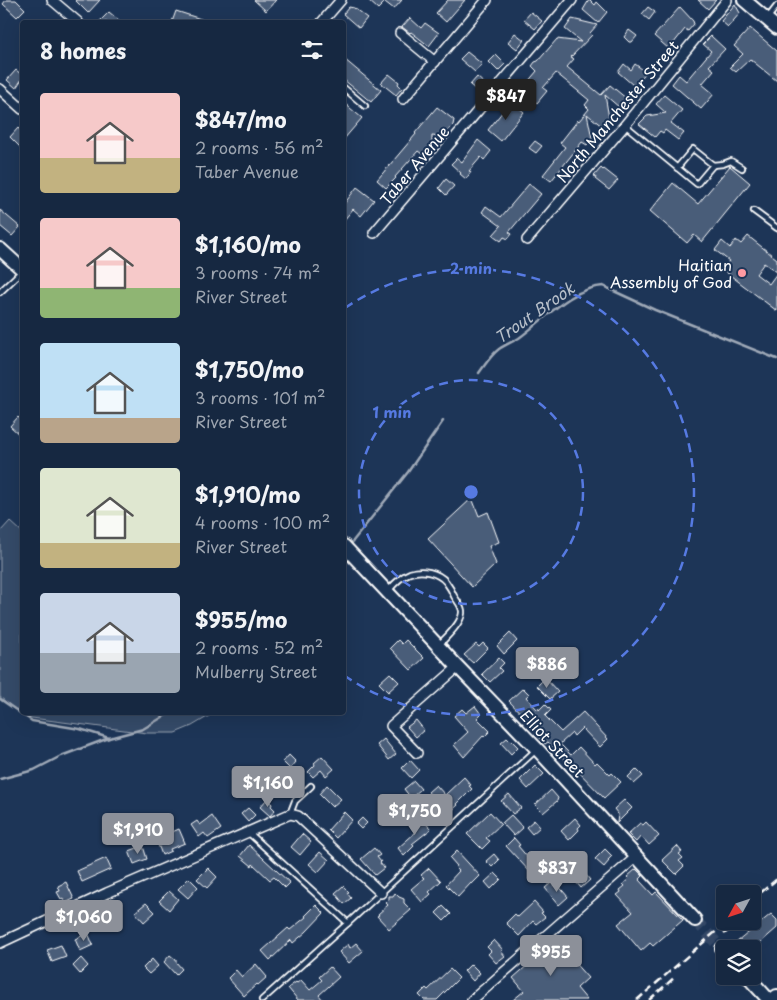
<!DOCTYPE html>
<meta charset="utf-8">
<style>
body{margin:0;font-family:"Playpen Sans",sans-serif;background:#1f3048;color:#f1f3f6;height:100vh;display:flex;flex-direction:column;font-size:19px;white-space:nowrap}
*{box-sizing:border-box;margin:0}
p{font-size:16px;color:#9ea6b1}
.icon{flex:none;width:28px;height:28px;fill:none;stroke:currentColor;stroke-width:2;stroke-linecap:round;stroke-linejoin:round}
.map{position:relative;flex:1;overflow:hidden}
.details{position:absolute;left:20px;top:20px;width:326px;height:695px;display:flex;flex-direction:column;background:#162841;border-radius:5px;box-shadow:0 5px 20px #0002,0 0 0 1px #35445a}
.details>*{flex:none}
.needle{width:32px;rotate:230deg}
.tools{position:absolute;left:716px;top:885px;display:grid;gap:10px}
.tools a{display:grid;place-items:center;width:45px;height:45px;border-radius:5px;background:#162841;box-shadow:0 5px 20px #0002,0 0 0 1px #35445a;font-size:25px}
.price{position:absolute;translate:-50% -42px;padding:0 11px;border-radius:5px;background:#8c9099;color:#fff;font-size:16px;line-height:32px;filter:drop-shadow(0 1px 2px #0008)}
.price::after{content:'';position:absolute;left:50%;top:30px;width:15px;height:11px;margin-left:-8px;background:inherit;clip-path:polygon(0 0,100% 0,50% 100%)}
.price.selected{background:#222;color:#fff}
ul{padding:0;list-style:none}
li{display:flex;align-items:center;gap:15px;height:125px;padding:0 20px}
li span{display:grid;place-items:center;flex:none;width:140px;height:100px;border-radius:5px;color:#555}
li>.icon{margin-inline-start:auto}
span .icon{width:60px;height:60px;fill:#fffc;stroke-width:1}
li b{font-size:21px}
h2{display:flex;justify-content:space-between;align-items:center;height:60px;padding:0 20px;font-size:21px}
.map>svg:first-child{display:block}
.green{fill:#364b69;stroke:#9aa5b4}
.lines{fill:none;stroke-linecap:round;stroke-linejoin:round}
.stream{stroke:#a0aab8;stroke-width:2.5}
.building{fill:#4a5d79;stroke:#fff}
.secondary-tunnel{stroke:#344968;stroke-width:12;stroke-dasharray:12 6;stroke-linecap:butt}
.lane-casing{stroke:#fff;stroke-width:8}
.street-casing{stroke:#fff;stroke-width:12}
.secondary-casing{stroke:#fff;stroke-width:16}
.primary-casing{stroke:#fff;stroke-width:18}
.lane{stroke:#1d3557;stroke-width:4.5}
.street{stroke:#1d3557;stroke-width:9}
.secondary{stroke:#1d3557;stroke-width:12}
.primary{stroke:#1d3557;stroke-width:14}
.rail{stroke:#fff;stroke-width:2.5;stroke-dasharray:8 4;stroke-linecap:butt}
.ring{fill:none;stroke:#567ae2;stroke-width:2.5;stroke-dasharray:9 6}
.poi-dot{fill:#ff9aa2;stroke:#1d3557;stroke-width:2}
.labels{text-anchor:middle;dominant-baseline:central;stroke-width:4;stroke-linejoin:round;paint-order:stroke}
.street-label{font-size:15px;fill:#fff;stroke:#1d3557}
.poi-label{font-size:15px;fill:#fff;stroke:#1d3557;text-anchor:end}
.water-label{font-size:16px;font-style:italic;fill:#b8c0ca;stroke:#1d3557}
.centre{fill:#567ae2;stroke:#1d3557;stroke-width:2.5}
.ring-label{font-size:15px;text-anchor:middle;font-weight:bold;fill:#567ae2;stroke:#1d3557;stroke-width:4;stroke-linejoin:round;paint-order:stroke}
</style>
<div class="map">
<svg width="777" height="1000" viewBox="0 0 777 1000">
<rect width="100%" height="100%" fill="#1d3557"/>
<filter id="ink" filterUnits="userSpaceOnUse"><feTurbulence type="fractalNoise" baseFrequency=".02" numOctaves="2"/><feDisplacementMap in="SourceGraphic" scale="10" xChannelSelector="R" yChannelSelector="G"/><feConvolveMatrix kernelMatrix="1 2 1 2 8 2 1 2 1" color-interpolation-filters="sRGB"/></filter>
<g filter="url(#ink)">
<!-- green -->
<path class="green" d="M10,521l12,11v180l192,1 -22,13 -17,7h-28l-123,-16 -24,-20v-165z"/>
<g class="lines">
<!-- stream -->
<g class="stream">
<path d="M479,373c6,-8 12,-18 20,-24 6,-4 13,-7 20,-11 25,-18 52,-50 84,-52l52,24 122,49"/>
<path d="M350,547l3,-6 55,-69 35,-51"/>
<path d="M344,563l3,-8"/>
<path d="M0,699l32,22 48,8 29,9"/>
<path d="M0,779l34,-9 27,-14 48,-18 34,-9 28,-17"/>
</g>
</g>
<!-- building -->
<g class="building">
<path d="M6,0h10l9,9 -8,8 -14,-13z"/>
<path d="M75,0h25l-12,13z"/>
<path d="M254,0h22l-10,11z"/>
<path d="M368,0h34l-8,9 -9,-7 -7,7z"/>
<path d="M448,0h17l-19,22 -10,-9z"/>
<path d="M589,0h1l5,5 2,-3 10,10 -9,11 -15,-13z"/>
<path d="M698,0h18l-8,9z"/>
<path d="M735,4l5,9 -12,14 -7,-6z"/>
<path d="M349,7l5,1 13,10 -8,10 -16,-14z"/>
<path d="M648,7l7,5 -6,8 -7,-6z"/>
<path d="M680,7l13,14 1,3 -6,7 -3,-2 -16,20 -15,-13z"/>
<path d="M176,11l31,10v1h-35z"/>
<path d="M109,12l12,10h-22z"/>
<path d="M531,12l11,9 -7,8 -11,-9z"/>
<path d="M410,18l11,10 4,-5 14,10 -10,13 -18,-14 -1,1 -8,-6z"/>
<path d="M572,19l25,6 -7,8 2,2 -21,22 3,2 -7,8 34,28 9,-10 17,14 -7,9 -15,-13 4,23 -1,3 -5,6 -16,-13 5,24 -5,7 -5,-3 -31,39 -8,-6 22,-28 -5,-4 18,-23 1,1 10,-12 -4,-4 4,-5 -33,-27 -13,15 4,3 -10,12 -16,-13 16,-19 -5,-5 3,-4 3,-1 19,-22 24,3 -16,-13z"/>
<path d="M750,28l27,23v30l-27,-22 -14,13 -6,-5 13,-13 -9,-8z"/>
<path d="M629,30l8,6 -5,6h-3l-5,-5z"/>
<path d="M515,33l9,7 -7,9 -9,-7z"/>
<path d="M711,36l14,13 -16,17 5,4 -12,14 12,10 -13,15 -29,-25 7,-9 7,6 25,-30 -8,-7z"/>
<path d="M467,52l15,12 -7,8 -15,-13z"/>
<path d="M496,55l9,9 -7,7 -9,-9z"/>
<path d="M344,59l37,31 -10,12 -27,-22z"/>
<path d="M624,64l7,6 4,-6 11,8 -10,13 -1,-1 -2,1 -15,-13z"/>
<path d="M16,70l6,5v4l-6,9 -9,-8z"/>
<path d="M389,74l10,8 -1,2 4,4 -6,7 -15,-12z"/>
<path d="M477,77l10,9 -7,7 -10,-8z"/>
<path d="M664,95l18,15 -11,13 13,10 -6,7 -13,-10 -2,3 -3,-2 -5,6 -16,-13 8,-8 19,-3 -10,-9z"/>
<path d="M511,101l13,11 -23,29 -13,-11z"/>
<path d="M344,103l18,15 -18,21z"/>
<path d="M437,107l17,13 -1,5 -11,12 -10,-1v13l-6,8 -8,-6 -23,26 1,1 -10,10 -9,-8 39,-46 -1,-1z"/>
<path d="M18,128l4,4v17l-12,-12z"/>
<path d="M478,140l13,11 -7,9 -3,-3 -12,14 2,1 -5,7 -6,-5 1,-1 -10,-9 6,-6 5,4z"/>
<path d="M535,141l7,5 -6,7 -7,-5z"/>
<path d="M730,166l20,17 -48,59 -8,-7 -7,8 -37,-32 23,-28 25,21z"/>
<path d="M601,168l2,2 1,-1 14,11 -9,10 -14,-11 1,-2 -2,-1z"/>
<path d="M446,179l8,7 -8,9 -7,-7z"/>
<path d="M529,184l12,10 -32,38 3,2 -4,5 -4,-2 -3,4 -8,-6 8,-9 -19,-14 4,-6 15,11z"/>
<path d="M357,187l17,13 -13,16 -8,-7 -9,11v-16z"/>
<path d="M0,210l20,17 -8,9 -12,-10z"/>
<path d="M748,236l29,23v13l-13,-9 -8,11 13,10 8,-11v38l-55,-42 7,-8 -14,-11 7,-9 8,7 6,-8 5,4z"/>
<path d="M18,417l4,4v16l-12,-11z"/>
<path d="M472,498l7,18 9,-4 11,30 -10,4 7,18 -24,23 -44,-48z"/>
<path d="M510,633l7,8 -13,13 -7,-8z"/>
<path d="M398,640l4,4 4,-4 18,18 -13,12 -21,-22z"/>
<path d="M483,643l5,5 -15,15 -9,-8 12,-11 3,3z"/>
<path d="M499,658l5,5 -5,5 3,3 -12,11 -8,-8z"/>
<path d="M390,673l9,9 -11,10 -9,-9z"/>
<path d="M545,678l13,14 -8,7 -13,-13z"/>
<path d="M523,688l6,6 -3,3 11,12 1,-1 1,2 6,-6 6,6 -6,6 16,16 22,-20 25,27 -8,8 -18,-19 -8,8 -2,-3 -12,11 11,11 8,-8 16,17 2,-2 13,13 2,-2 9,9 -17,16 -30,-31 -1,1 -25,-26 -3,2 -8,-9 1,-1 -11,-11 2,-1 -20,-21z"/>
<path d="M475,706l6,8 -4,4 13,13 -6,6 -1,-1 -19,21 -10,-12 14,-13 -14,-16 8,-7 4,4z"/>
<path d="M416,720l8,10 -8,7 -9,-10z"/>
<path d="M507,738l2,2 1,-1 8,8 -7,7 -10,-11z"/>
<path d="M384,739l12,15 -7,6 -12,-15z"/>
<path d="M289,755l7,7 -6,7 -7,-7z"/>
<path d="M322,756l12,13 -8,7 -5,-6 -8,7 -5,-5 7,-7 -1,-2z"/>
<path d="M410,760l9,10 -8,8 -9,-10z"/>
<path d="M535,765l9,9 -16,15 -8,-9z"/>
<path d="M636,769l7,7 -9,8 -6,-7z"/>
<path d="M286,773l13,14 -7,7 -2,-2 -2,2 -11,-12z"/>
<path d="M464,777l7,8 -2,1 3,3 -15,15 1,1 -10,9 -20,-22 8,-7 9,10z"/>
<path d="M414,781l7,8 -10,9 -7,-9z"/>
<path d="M327,785l14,14 -9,8 -13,-13z"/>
<path d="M551,790l7,8 -1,3 -14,12 -8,-8z"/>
<path d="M509,794l12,14 -8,6 -12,-13z"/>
<path d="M267,799l5,5 -1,2 4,4 -5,6 -10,-9z"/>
<path d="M624,800l8,8 -15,15 1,-9 -4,-5z"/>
<path d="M248,808l7,7 -7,7 -7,-8z"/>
<path d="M344,812l8,8 -16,18 -8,-8z"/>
<path d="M490,812l11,12 -15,14 4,3 -8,8 -15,-15z"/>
<path d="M511,815l12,13 -9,8 -12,-13z"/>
<path d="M212,816l9,13 -13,9 -4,-5 -5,4 -8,-12 6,-4 3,4z"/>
<path d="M362,818l5,5 -6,6 -5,-5z"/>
<path d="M421,818l10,11 -19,15 2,2 -10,10 -6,-8 18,-16 -5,-6z"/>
<path d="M575,818l6,7 -3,3 1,2 -10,10 -8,-9z"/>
<path d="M534,820l6,7 -8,7 -6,-7z"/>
<path d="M646,822l13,14 -10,9 -8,-9 -5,6 -8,-8 12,-11 3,2z"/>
<path d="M179,829l6,14 -15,6 1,2 -9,4 -6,-16z"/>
<path d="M302,834l9,8 -11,13 -9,-8z"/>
<path d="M514,838l6,7 -2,1 11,13 3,-2 8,8 -9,8 -25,-27z"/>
<path d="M249,845l41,38 -5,5 -11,-11 -4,3 -17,-16 -1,2 -12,-10z"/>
<path d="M143,846l4,13 -13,5 -5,-13z"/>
<path d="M677,846l5,6 -3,2 4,4 -4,3 5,5 -8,8 -14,-14z"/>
<path d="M374,848l6,7 -3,2 4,5 -1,1 4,5 -9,7 -14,-16z"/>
<path d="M605,849l7,7 -4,4 1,1 -5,6 -9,-8z"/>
<path d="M457,851l23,25 -8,8 -1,-1 -13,14 -12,-12 13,-14 -4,-4 2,-1 -7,-8z"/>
<path d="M320,852l9,8 -11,12 -9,-8z"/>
<path d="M494,854l5,6 -7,7 -6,-6z"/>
<path d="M106,858l5,11 -29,13 -5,-11z"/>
<path d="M208,868l9,9 -10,11 -10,-9z"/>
<path d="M429,868l12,13 -12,11 2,2 -9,8 -11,-13 13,-11 -3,-3z"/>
<path d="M580,868l10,12 -9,8 -10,-12z"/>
<path d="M636,869l7,7 -4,4 14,15 3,-3 27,28 -30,26 -3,-3 -9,8 -23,-27 15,-12 -16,-17 4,-3 -1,-2 5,-4 -2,-2 6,-5 -2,-2z"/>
<path d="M495,873l6,6 -10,10 -6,-7z"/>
<path d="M189,878l9,9 -10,11 -10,-9z"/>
<path d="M66,882l8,17 -9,4 -2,-5 -2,1 -4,-7 3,-1 -2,-5z"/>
<path d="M551,883l3,3 3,-2 11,13 -9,8 -14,-17z"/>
<path d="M343,886l6,6 -2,1 4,5 -7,6 -9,-11z"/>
<path d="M169,891l9,8 -9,11 -10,-9z"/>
<path d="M395,893l4,4 5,2v4l7,7 -22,19 -12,-13 2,-1 -1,-1 10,-9 -2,-2 3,-3v-4h4z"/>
<path d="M534,902l9,10 -2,1 4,4 -9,7 -3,-3 -14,15 -13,-13 9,-9 3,3z"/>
<path d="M146,903l9,9 -11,10 -9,-10z"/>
<path d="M316,905l8,8 -18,19 -13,11 -2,-3 -21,20 -8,-9 26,-23 2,2 16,-13 -1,-1z"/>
<path d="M443,906l8,8 -7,7 -8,-8z"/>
<path d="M771,914l6,6v8l-24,21h-21l-1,-2z"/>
<path d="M88,933l5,12 -13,6 -5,-12z"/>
<path d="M494,940l9,10 -2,1 4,5 -9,7 -8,-9 3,-3 -4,-4z"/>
<path d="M555,941l33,37 -11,10 10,12h-74l11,-9 -11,-13z"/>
<path d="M356,943l7,8 -14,12 -10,-11 9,-8 2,4z"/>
<path d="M61,945l5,12 -14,5 -5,-12z"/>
<path d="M170,955l6,5v2l6,7 -6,6 -12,-13z"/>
<path d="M81,958l7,8 -8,8 -7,-8z"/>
<path d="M152,959l6,7 -9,8 -6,-6z"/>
<path d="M256,964l11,13 -9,8 -1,-1 -13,12 -16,-18 8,-8 6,7z"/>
<path d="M471,964l9,9 -7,8 -9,-10z"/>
<path d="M330,967l9,10 -20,18 4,5h-25l-10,-12 8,-6 1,1 4,-3 9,10 12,-10 -3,-3z"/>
<path d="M450,969l9,9 -22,22h-13l-5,-5 7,-7 2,2z"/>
</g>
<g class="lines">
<!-- secondary-tunnel -->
<path class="secondary-tunnel" d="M695,920l27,29"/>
<!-- lane casing -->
<g class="lane-casing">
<g id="lane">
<path d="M767,19l10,-13"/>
<path d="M344,88l21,18"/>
<path d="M625,125l72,59 16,-19 -20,-16 -16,19"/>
<path d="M713,165l10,-1 8,-3 11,7"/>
<path d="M754,211l23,17"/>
<path d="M0,292l22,-21"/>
<path d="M389,590c5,-6 13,-14 21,-17 12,-4 28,-1 36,9 3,4 6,9 8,14 3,5 9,11 8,17 -1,11 -16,24 -23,32"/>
<path d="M290,814l5,-13 16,-15"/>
<path d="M248,832l100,91"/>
<path d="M262,1000l86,-77 188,-173"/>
</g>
</g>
<!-- street casing -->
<g class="street-casing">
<g id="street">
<path d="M52,0l26,22"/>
<path d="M322,22l19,-22"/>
<path d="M400,33l35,29"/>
<path d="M0,89l22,20"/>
<path d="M403,99l84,-99"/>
<path d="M374,233l198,-233"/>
<path d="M527,240l98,-115 102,-125"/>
<path d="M417,753l-26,-27 67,-59"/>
<path d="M0,943l107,-50 183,-79 8,2 83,77"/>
<path d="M472,1000l164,-143"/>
</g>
</g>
<!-- secondary casing -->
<g class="secondary-casing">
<g id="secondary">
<path d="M744,0l33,28"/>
<path d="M0,249l22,20"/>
<path d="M344,546l114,121 79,82 158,171"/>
<path d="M722,949l3,3"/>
<path d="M747,976l22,24"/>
</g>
</g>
<!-- primary casing -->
<g class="primary-casing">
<path id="primary" d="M774,1000l3,-3"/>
</g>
<!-- lane -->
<use href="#lane" class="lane"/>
<!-- street -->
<use href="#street" class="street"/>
<!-- secondary -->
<use href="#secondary" class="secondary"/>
<!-- primary -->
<use href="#primary" class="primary"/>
<!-- rail -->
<g class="rail">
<path d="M752,900l25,-21"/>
<path d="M724,934l15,-13"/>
<path d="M637,1000l91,-79"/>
<path d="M649,1000l26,-23"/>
</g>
</g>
</g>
<!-- distance rings -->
<g class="ring">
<circle cx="471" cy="492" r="112"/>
<path d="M345 308A223 223 0 1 1 345 676"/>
</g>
<!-- markers -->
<circle class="poi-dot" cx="742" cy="273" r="5"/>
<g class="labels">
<!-- street labels -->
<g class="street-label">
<text transform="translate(617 111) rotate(-50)">North Manchester Street</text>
<text transform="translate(414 165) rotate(-50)">Taber Avenue</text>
<text transform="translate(553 743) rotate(47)">Elliot Street</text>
</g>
<!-- poi labels -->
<g class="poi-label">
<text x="732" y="264">Haitian<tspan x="732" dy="17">Assembly of God</tspan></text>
</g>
<!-- water labels -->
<g class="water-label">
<text transform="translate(534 312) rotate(-35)">Trout Brook</text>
</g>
</g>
<circle cx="471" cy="492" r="8" class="centre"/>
<g class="ring-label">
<text x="471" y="274">2 min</text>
<text x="392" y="418">1 min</text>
</g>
</svg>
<div class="tools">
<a><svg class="needle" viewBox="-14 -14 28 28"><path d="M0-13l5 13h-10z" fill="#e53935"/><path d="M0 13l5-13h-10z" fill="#9ea6b1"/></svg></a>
<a><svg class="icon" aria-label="layers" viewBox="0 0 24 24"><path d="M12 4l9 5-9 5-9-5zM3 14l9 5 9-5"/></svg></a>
</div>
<b class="price selected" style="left:506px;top:121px">$847</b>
<b class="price" style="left:547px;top:689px">$886</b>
<b class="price" style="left:268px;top:808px">$1,160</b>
<b class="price" style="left:415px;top:836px">$1,750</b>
<b class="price" style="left:138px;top:855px">$1,910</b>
<b class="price" style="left:557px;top:893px">$837</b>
<b class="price" style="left:84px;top:942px">$1,060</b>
<b class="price" style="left:551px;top:977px">$955</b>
<section class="details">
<h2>8 homes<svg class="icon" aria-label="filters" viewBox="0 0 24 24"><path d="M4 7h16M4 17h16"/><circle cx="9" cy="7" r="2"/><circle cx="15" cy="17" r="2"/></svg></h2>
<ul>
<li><span style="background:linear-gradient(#f6c9c9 65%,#c2b280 0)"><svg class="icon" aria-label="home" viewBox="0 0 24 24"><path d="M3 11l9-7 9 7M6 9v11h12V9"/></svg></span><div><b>$847/mo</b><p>2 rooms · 56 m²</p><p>Taber Avenue</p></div></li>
<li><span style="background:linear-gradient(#f6c9c9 70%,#8fb573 0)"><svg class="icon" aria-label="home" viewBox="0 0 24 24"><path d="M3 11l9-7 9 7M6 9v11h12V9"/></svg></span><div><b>$1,160/mo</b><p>3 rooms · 74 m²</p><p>River Street</p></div></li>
<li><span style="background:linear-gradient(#bfe0f5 75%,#b9a48a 0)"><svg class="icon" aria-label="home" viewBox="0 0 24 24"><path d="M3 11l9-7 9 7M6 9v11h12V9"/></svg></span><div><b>$1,750/mo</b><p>3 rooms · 101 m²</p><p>River Street</p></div></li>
<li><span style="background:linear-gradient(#dfe7d0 75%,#c2b280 0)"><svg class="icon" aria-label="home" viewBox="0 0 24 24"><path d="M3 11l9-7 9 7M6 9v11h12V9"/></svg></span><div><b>$1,910/mo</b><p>4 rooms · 100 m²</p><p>River Street</p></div></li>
<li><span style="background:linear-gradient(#c9d6e8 60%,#9aa5b1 0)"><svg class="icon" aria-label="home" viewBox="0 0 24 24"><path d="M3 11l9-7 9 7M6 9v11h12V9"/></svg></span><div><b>$955/mo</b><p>2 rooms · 52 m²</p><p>Mulberry Street</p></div></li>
</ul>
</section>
</div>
